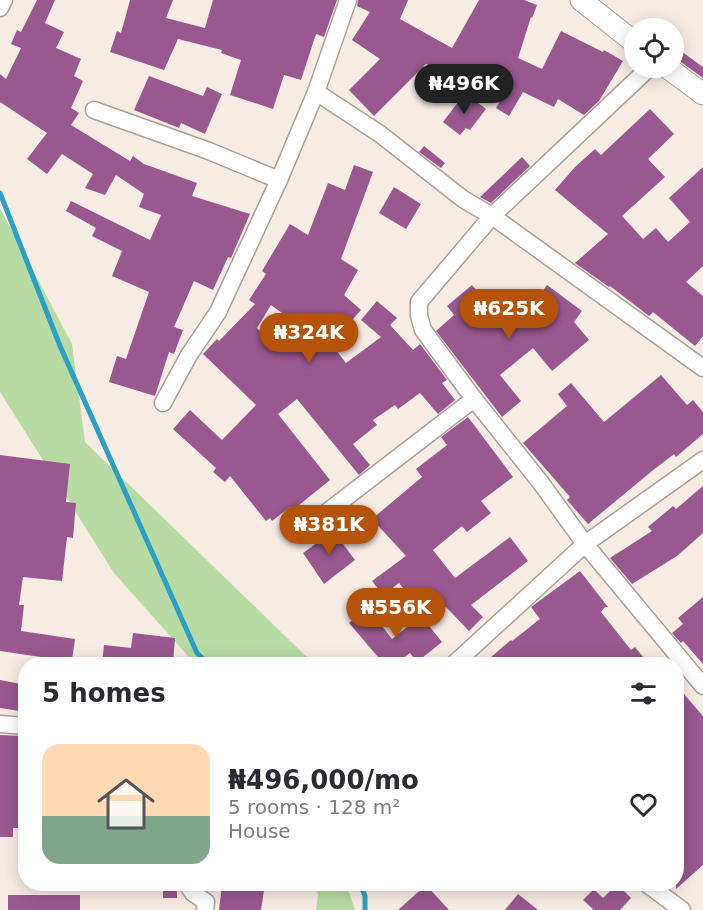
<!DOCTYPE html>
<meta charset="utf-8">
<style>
body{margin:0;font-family:"DejaVu Sans",sans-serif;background:#f2f2f3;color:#2b2b33;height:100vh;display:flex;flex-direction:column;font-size:22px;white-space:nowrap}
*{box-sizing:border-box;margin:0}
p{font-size:20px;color:#7c7c81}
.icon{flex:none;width:33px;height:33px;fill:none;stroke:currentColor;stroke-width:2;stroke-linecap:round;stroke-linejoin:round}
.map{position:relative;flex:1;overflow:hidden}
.details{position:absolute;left:18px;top:657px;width:666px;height:234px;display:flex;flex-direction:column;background:#fff;border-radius:24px;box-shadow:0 3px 15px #0003}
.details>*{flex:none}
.buttons{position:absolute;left:624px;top:18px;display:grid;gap:12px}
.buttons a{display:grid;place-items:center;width:60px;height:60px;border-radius:50%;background:#fff;box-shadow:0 3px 15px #0003;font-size:30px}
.price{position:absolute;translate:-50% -51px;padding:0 14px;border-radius:21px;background:#b45309;color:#fff;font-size:20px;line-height:39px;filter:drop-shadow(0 2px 3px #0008)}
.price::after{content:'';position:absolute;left:50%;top:36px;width:18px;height:14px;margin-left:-9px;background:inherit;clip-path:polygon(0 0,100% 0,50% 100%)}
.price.on{background:#222;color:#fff}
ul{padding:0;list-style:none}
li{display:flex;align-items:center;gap:18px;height:150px;padding:0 24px}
li span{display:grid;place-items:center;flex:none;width:168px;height:120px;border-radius:18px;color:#555}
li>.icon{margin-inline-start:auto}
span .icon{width:72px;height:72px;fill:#fffc;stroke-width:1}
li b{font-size:26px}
h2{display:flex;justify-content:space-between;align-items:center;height:72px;padding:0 24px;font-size:26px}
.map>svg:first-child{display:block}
.green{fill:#b7dba3}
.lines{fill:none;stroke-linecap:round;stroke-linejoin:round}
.stream{stroke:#2b9fc4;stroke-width:5}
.building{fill:#99588f;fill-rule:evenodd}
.minor-casing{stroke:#aaa099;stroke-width:19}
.tertiary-casing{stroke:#aaa099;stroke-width:23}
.minor{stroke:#fff;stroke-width:16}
.tertiary{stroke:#fff;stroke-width:21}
</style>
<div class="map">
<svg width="703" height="910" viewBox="0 0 703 910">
<rect width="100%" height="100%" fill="#f7ece4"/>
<!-- green -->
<g class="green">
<path d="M0,208l72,136 13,98 229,222h-119l-81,-91 -114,-181z"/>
<path d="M313,884h33l9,26h-39l2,-16z"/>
</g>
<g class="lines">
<!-- stream -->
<g class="stream">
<path d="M0,193l60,153 137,307 11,11"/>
<path d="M360,884l5,12v14"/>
</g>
</g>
<!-- building -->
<g class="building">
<path d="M37,0h18l-10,23 19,9 -8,16 25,11 -7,17 9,5 -12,27 8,5 -8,12 59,36 3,-5 11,8 53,19 -5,13 58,18 -19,44 -3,-1 -15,33 -19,-9 -20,46 9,3 -9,24 -5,-2 -14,44 -46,-14 8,-26 9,3 23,-67 -37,-16 10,-25 -30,-15 4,-8 -30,-17 5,-10 79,39 11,-25 -22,-8 5,-13 -28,-19 -11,20 -20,-7 8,-14 -31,-20 -15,20 -20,-15 20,-26 -47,-31v-28l6,5 15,-31 -10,-4 6,-14 4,2z"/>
<path d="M130,0h43l-7,18 39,10 8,-28h124l-13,37 -8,-3 -15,46 -17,-5 -11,34 -43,-14 11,-35 -20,-7 1,-3 -44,-11 -14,31 -54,-18 7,-21 4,2z"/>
<path d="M358,0h50l-8,19 52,29 27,-48h45l13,5 -5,13 -1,-1 -13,41 24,11 19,-38 42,21 1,-2 19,11 -24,40 -15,14 -26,-16 -4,8 -31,-15 -14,24 -13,-8 17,-29 -36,-12 -8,18 -43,-21 -52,52 -25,-26 31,-31 -28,-19 18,-28 -13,-6z"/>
<path d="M674,46l29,21v11l-29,-21z"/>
<path d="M149,76l54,20 4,-9 15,7 -17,40 -24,-11 -2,5 -45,-18z"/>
<path d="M465,93l21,16 -16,21 -4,-2 -6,7 -17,-13z"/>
<path d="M650,109l24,25 -26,25 17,18 -43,39 21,23 13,-11 12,14 22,-20 -21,-24 34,-31v99l-17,16 17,14v40l-8,10 -42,-34 -4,4 -39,-30 -1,1 -34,-24 33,-29 -53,-44 20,-23 20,-18 6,6z"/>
<path d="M424,146l21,17 -4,5 -22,-16z"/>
<path d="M522,157l8,9 -39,37 -11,-6z"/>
<path d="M354,165l19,7 -32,87 17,11 -14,25 17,15 -30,34 15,19 35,-26 -20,-17 16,-19 20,17 -7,7 23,25 7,-6 27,36 -5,3 13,17 -17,14 -18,-21 -22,16 -3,-4 -22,15 4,5 -24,19 17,21 -11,10 -62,-76 -19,15 52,66 -37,30 -3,-3 -18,14 -2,-3 -4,3 -36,-45 -5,6 -12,-10 3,-4 -43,-39 17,-19 32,30 34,-35 -53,-51 14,-15 2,2 36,-37 -6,-4 17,-26 -4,-3 28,-47 18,11 20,-52 17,7zM271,305l29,21 -20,25 -23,-23z"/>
<path d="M394,187l27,17 -15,25 -27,-16z"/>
<path d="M472,285l35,41 26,-21 14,-20 35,26 -8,11 15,18 -37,31 -19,-23 -33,27 21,26 -19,16 -66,-86 18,-16 -7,-9z"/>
<path d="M661,375l26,30 6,-5 10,12v22l-27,23 -2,-3 -22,17 -64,53 -21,-24 3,-3 -47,-54 44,-37 -9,-12 13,-11 33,39z"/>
<path d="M468,417l45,60 -32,24 10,12 -24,19 -5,-6 -29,24 22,28 55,-41 18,24 -57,44 12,12 -14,14 -23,-24 -16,14 -31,-38 -16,12 -11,-14 34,-25 -34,-37 50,-42 -6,-8 31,-24 -6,-8z"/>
<path d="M0,455l70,9 -4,38 10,1 -3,35 -6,-1 -5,44 -39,-4 -4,28h5l-3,26 54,8 -3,21 -11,-2v2l-61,-9z"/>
<path d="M703,486v47l-26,23 -45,28 -22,-26 42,-27 -4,-4 25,-21 3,3z"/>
<path d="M331,528l24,32 -31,24 -21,-31 18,-13 -2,-3z"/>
<path d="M580,571l28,36h-3l-4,5 30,38 4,-3 9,11 -4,3 2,3h-159l28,-24 1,1 28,-22 -9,-12z"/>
<path d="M703,597v67l-20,-23 -2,2 -9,-10 11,-9 -5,-6z"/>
<path d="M368,608l24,31 29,-23 21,26 -25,20 -7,-9 -14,11h-12l-35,-41z"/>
<path d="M133,633l42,5 -2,26h-71l2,-19 27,3z"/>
<path d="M0,680l26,5v27l-26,-4z"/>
<path d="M676,685l27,31v149l-27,24z"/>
<path d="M0,735l23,1 2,92h-12v9h-13z"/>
<rect x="163" y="884" width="14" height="14"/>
<path d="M222,884h43l-4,26h-42z"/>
<path d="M617,884l14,14 -11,12h-28l1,-1 -10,-9 11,-11 9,9z"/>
<path d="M426,885l23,25h-51z"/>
<path d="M518,894l20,16h-33z"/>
<rect x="8" y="895" width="72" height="15"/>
</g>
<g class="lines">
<!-- minor casing -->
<g class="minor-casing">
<g id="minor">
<path d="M0,8l4,-8"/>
<path d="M649,68l-157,148 -73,86v14l4,14 51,69 67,84 44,61 118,142"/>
<path d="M316,92l64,42 83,65 29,17 211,152"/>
<path d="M94,110l115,41 70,29"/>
<path d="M163,403l26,-48 29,-43 61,-132 37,-88 32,-92"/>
<path d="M301,532l173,-133"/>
<path d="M454,664l131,-120 118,-84"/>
<path d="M0,724l26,2"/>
<path d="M187,884l6,9 13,9 -1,8"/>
<path d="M647,884l35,26"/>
</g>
</g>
<!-- tertiary casing -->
<g class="tertiary-casing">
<g id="tertiary">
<path d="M581,0l53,42"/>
<path d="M668,68l35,26"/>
</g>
</g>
<!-- minor -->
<use href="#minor" class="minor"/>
<!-- tertiary -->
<use href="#tertiary" class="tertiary"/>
</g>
</svg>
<div class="buttons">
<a><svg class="icon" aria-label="locate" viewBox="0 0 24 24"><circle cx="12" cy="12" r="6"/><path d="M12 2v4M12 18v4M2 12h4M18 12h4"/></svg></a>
</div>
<b class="price on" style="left:464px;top:115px">₦496K</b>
<b class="price" style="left:509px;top:340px">₦625K</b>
<b class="price" style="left:309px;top:364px">₦324K</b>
<b class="price" style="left:329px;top:556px">₦381K</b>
<b class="price" style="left:396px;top:639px">₦556K</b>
<section class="details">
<h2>5 homes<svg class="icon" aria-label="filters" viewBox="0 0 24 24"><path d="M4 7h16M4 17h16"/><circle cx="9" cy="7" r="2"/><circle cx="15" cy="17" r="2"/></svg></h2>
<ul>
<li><span style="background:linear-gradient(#ffd9b3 60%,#7fa58c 0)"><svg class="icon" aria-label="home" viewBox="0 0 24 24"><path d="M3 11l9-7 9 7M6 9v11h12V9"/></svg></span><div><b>₦496,000/mo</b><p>5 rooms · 128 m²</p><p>House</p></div><svg class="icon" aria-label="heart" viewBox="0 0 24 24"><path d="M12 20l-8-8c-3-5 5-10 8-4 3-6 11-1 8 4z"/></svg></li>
</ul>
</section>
</div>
